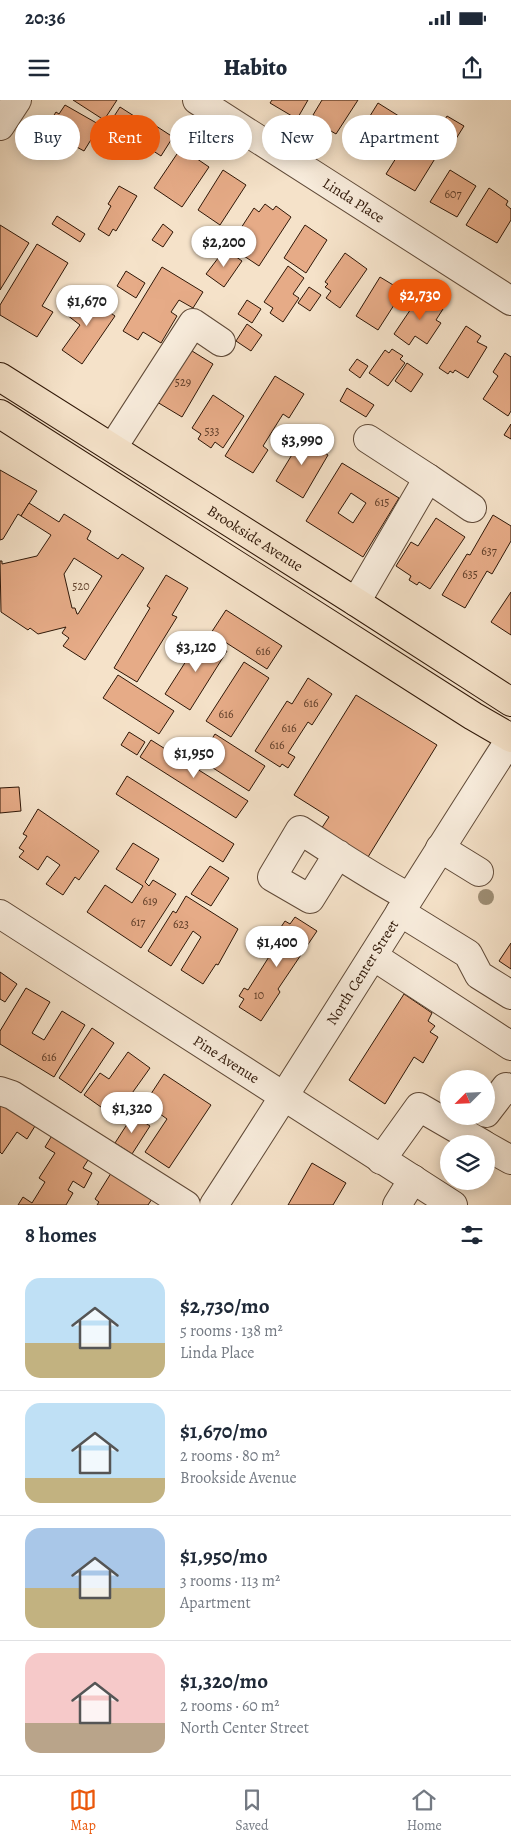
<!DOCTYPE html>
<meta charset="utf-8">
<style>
body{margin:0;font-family:Alegreya,serif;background:#f2f2f3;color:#1f2937;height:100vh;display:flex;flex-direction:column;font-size:19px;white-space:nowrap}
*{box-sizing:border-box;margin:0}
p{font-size:16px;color:#747a83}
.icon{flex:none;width:28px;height:28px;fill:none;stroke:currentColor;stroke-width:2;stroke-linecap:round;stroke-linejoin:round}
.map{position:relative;height:1105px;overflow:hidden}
.drawer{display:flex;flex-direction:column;background:#fff;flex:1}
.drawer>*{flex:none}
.hud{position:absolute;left:15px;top:15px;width:481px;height:45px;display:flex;gap:10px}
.needle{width:32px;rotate:246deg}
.controls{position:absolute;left:440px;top:970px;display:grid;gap:10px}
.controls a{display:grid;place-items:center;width:55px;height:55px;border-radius:50%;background:#fff;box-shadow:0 2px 12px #0003;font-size:25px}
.price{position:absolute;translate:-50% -42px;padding:0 11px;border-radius:18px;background:#fff;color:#222;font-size:16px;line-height:32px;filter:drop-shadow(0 1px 2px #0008)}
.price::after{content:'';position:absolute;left:50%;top:30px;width:15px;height:11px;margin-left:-8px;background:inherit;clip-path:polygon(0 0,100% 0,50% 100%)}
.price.selected{background:#ea580c;color:#fff}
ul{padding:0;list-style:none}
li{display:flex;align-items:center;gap:15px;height:125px;padding:0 25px}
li+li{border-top:1px solid #e0e1e3}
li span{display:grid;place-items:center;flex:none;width:140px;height:100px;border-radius:15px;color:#555}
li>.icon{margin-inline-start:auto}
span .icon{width:60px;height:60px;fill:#fffc;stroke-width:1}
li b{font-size:21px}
h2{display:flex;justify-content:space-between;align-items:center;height:60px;padding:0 25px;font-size:21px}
.pill{padding:0 18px;border-radius:22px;background:#fff;box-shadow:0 2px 12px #0003;font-size:18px;line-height:45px}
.pill.selected{background:#ea580c;color:#fff}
.status{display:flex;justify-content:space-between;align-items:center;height:35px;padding:0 25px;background:#fff;direction:ltr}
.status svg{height:14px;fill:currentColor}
header{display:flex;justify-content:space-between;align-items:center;height:65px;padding:0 25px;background:#fff;font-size:22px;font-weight:800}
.dock{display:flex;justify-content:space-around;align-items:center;height:70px;border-top:1px solid #e0e1e3;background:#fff;font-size:14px;color:#747a83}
.dock a{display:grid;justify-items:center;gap:2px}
.dock .selected{color:#ea580c}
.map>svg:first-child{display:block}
.building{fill:#e6ab87;stroke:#2f1707;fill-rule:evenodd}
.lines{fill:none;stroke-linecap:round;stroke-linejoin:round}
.minor-casing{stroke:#604a38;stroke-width:30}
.major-casing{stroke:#2f1707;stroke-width:30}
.minor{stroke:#f8ecdc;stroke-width:28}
.major{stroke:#f5e2c9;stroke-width:28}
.tree{fill:#9f8f76}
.labels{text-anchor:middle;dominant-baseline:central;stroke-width:4;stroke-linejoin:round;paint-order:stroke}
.number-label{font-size:12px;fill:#5d3c27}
.street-label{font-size:15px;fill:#2f1707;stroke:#f8ecdc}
</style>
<div class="status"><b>20:36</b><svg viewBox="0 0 49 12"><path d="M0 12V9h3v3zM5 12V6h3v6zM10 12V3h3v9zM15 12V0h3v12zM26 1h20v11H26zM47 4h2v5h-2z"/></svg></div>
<header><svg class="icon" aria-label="menu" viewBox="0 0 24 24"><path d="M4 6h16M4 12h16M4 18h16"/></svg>Habito<svg class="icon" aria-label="share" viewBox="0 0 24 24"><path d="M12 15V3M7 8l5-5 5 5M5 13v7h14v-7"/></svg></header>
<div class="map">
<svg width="511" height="1105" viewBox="0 0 511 1105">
<rect width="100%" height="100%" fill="#f5e2c9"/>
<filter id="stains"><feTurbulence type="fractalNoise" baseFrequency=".004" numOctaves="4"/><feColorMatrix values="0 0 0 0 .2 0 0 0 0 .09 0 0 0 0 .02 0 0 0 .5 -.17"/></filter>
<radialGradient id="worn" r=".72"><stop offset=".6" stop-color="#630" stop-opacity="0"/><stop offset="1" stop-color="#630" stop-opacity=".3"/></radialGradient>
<!-- building -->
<g class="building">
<path d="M73,0h44l-13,20z"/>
<path d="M272,0h36l-11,19 -27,-16z"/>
<path d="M322,0h36l-22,34 -17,-10 2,-4 -8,-5z"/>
<path d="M378,3l24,15 -23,37 -8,-6 -3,5 -16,-9z"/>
<path d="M65,5l35,20 -16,26 -11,-6 -3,5 -16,-9 4,-8 -11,-7 9,-14 3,2z"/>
<path d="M120,7l25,16 -10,15 -24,-17z"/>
<path d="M447,16l17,10 -10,16 -17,-9z"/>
<path d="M153,24l20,13 -12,19 -20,-13z"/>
<path d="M100,30l21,13 -8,13 -21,-14z"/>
<path d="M408,39l28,18 -21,34 -29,-17z"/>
<path d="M181,48l28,19 -27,40 -28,-19z"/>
<path d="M223,70l23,15 -26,40 -22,-15z"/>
<path d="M450,70l26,16 -19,31 -27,-15z"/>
<path d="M119,86l18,10 -21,35 -3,-2 -4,7 -11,-7 13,-23 -3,-2z"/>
<path d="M489,88l19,13 -2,4 5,4v11l-14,23 -31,-18z"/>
<path d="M265,104l8,6 3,-4 15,11 -32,49 -18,-12 7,-11 -4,-3 4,-7 -7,-5 13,-20 5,4z"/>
<path d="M57,116l28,18 -5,8 -28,-18z"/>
<path d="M163,124l10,8 -10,15 -11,-7z"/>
<path d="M0,125l29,18 -29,47z"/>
<path d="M305,125l22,15 -21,33 -22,-15z"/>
<path d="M37,144l31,19 -26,43 11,6 -16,25 -37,-22v-10z"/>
<path d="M225,149l17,12 -18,26 -18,-13z"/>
<path d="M345,153l22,16 -27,39 -14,-10 5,-7 -6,-4 3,-3 -3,-2z"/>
<path d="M288,166l16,12 -11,16 6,4 -16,24 -13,-9 3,-5 -9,-6z"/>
<path d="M162,167l41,25 -10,16 -14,-8 -8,12 6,4 -16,27 -18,-11 -5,8 -15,-9z"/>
<path d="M126,171l19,12 -9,15 -19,-12z"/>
<path d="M380,177l23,14 -25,39 -22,-14z"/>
<path d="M309,187l12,8 -11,16 -12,-8z"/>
<path d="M82,193l33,23 -33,48 -20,-14 18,-25 -13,-10z"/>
<path d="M421,194l22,15 -7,11 5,3 -14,21 -12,-8 -6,9 -15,-11z"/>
<path d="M247,200l14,9 -9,14 -14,-9z"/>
<path d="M247,224l15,11 -11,16 -15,-10z"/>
<path d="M466,226l15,10 -4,6 10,5 -19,31 -13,-8 -2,3 -3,-2 -2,3 -9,-6z"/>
<path d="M184,246l29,18 -31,53 -30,-18z"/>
<path d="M392,249l11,7 -3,3 5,4 -17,23 -19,-13 16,-23 4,3z"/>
<path d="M505,253l6,4v54l-3,5 -25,-17 15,-23 -5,-4z"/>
<path d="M357,259l11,7 -8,12 -11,-8z"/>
<path d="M407,263l16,11 -12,18 -16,-11z"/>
<path d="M275,276l29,18 -15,24 -6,-4 -20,32 5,4 -15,23 -28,-17z"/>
<path d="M347,288l27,17 -8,12 -26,-16z"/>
<path d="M213,295l31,21 -21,32 -8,-6 -4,6 -13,-9 3,-5 -9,-6z"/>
<path d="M511,324v15l-7,-4z"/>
<path d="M301,330l12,7 -8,14 6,4 4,-8 13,8 -25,43 -27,-17 17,-28 -5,-3z"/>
<path d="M342,363l57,35 -36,59 -57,-36zM351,393l15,10 -13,20 -15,-10z"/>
<path d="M0,370l37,21 -16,25 -3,-2 -15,25 -3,1z"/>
<path d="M29,403l30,19 5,-8 27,17 -4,8 31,20 4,-5 22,14 -59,92 -22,-14 6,-8 -7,-5 4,-6 -28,7 -8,-6 -2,2 -27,-18 -1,-51h2v3l35,-8 14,-21 -30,-19zM74,458l28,18 -24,38h-1l-2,-6h-3l-8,-34z"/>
<path d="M493,415l18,11v15l-19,33 -5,-3 -22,37 -23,-13 25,-41 3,1z"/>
<path d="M436,418l29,19 -35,52 -11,-7 -2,3 -8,-5 2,-4 -15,-10 15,-24 7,4z"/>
<path d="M166,475l22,13 -16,27 5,2 -40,65 -23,-14 36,-60 -3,-2z"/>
<path d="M511,492v43l-20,-13z"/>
<path d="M226,510l56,36 -15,23 -56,-36z"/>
<path d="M202,536l25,15 -37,59 -25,-16z"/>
<path d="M244,562l25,16 -38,59 -25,-16z"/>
<path d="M118,575l56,36 -15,23 -56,-36z"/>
<path d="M308,578l24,16 -20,31 -4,-3 -20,31 7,4 -7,11 -6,-4 -2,3 -25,-16 32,-50 5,3z"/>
<path d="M356,595l81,50 -69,112 -47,-28 8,-12 -35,-22z"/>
<path d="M129,632l16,10 -8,13 -16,-10z"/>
<path d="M215,634l50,32 -16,25 -50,-32z"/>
<path d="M151,640l97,61 -12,17 -96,-61z"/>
<path d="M127,676l107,68 -11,18 -107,-68z"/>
<path d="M19,687l2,24 -21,2v-25z"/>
<path d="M38,709l61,42 -20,29 -4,-3 -12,18 -17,-11 14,-19 -13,-9 -9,14 -19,-13 5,-6 -5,-3 8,-12 -4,-2z"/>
<path d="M133,743l26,16 -14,23 4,4 4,-6 23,14 -35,54 -54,-36 18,-27 27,18 11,-17 -27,-17z"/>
<path d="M210,766l19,12 -18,28 -20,-12z"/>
<path d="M186,796l52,33 -20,36 -2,-1 -13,20 -22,-14 20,-33 -8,-6 -22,35 -23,-15 25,-40 3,2z"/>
<path d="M295,817l22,14 -39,58 2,3 -19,29 -22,-14 5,-8 -5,-3 5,-8 4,2 36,-57 -5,-3 6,-9 5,3z"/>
<path d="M511,843v26l-12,-8z"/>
<path d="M0,872l17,12 -12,18 -5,-3z"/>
<path d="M26,888l24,14 -18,31 12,7 18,-29 23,14 -31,52 -54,-33v-13z"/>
<path d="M404,894l28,19 -4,8 7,5 -5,6 8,5 -15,26 -9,-6 -29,47 -36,-24z"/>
<path d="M92,928l22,15 -33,50 -22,-15z"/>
<path d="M128,952l22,16 -35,49 -31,-22 16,-22 9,6z"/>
<path d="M164,974l47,31 -42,63 -24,-16 22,-33 -22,-16z"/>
<path d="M0,1005l40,13 -13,21 -10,-7 -15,22 -2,-2z"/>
<path d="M133,1015l17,11 -18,28 -17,-11z"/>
<path d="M56,1029l37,23 -10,16 9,5 -8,15 -11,-7 -5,9 5,3 -7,12h-48l5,-8 9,6 13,-21 -6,-4 16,-25 -10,-6z"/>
<path d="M312,1063l34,20 -13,22h-45z"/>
<path d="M113,1070l41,26 -6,9h-51l2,-3 -4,-3z"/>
</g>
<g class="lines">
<!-- minor casing -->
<g class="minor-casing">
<g id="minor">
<path id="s1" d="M197,0l314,201"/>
<path d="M0,26l17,-26"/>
<path d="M113,347l80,-124 28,19"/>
<path d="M428,378l44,30"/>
<path d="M356,502l72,-124 -60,-39"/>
<path d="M440,748l39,24"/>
<path d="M338,754l-28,45 -38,-22 28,-47c36,23 71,47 109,67"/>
<path d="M400,812l68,42 11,21 32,20"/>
<path id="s2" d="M0,814l453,291"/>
<path d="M373,856l138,90"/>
<path d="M0,991l12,4 174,110"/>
<path d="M486,1013l20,-26 5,3"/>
<path d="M486,1046l25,14"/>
<path d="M381,1060l38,-53 64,37"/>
<path id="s3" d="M214,1105c101,-155 197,-312 297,-467"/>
<path d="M397,1105l16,-26"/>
</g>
</g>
<!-- major casing -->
<g class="major-casing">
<g id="major">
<path id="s4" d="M0,277l356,225 155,100"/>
<path d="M0,314l473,302 38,22"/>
</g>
</g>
<!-- minor -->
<use href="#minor" class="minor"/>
<!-- major -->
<use href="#major" class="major"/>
</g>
<!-- trees -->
<circle class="tree" cx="486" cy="797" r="8"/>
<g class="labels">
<!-- number labels -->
<g class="number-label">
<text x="453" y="94">607</text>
<text x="183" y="282">529</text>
<text x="212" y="331">533</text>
<text x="382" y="402">615</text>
<text x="489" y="451">637</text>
<text x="470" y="474">635</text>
<text x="81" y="486">520</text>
<text x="263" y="551">616</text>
<text x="311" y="603">616</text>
<text x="226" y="614">616</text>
<text x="289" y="628">616</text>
<text x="277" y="645">616</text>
<text x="150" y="801">619</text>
<text x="138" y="822">617</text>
<text x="181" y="824">623</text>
<text x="259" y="895">10</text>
<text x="49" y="957">616</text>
</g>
<!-- street labels -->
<g class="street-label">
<text stroke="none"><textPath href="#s1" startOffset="186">Linda Place</textPath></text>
<text stroke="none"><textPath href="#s4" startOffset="302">Brookside Avenue</textPath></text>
<text stroke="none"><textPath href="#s3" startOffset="276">North Center Street</textPath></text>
<text stroke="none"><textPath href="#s2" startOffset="269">Pine Avenue</textPath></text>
</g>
</g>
<rect width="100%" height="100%" filter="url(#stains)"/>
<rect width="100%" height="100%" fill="url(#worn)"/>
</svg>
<div class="controls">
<a><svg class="needle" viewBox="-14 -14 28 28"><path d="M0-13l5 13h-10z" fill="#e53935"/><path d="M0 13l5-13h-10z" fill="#747a83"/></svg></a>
<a><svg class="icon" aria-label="layers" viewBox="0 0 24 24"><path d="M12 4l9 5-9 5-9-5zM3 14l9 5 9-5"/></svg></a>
</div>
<b class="price" style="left:224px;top:168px">$2,200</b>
<b class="price selected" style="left:420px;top:221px">$2,730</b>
<b class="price" style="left:87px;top:227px">$1,670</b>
<b class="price" style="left:302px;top:366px">$3,990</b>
<b class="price" style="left:196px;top:573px">$3,120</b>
<b class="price" style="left:194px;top:679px">$1,950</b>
<b class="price" style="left:277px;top:868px">$1,400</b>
<b class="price" style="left:132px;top:1034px">$1,320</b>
<div class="hud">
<a class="pill">Buy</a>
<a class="pill selected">Rent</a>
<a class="pill">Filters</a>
<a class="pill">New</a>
<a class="pill">Apartment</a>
</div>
</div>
<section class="drawer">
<h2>8 homes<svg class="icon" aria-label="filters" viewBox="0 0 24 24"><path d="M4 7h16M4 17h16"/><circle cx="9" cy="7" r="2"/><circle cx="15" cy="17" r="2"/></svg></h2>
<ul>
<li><span style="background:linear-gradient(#bfe0f5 65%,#c2b280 0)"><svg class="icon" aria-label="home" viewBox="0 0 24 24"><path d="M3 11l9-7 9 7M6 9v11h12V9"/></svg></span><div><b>$2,730/mo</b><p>5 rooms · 138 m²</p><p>Linda Place</p></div></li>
<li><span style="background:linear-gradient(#bfe0f5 75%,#c2b280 0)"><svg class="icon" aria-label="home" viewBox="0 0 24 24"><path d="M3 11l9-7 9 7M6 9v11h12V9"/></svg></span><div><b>$1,670/mo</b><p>2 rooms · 80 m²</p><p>Brookside Avenue</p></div></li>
<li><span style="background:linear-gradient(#a9c7e8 60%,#c2b280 0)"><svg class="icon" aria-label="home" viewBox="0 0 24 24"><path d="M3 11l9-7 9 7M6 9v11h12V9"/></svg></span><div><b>$1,950/mo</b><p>3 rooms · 113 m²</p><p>Apartment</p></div></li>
<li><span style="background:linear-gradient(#f6c9c9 70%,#b9a48a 0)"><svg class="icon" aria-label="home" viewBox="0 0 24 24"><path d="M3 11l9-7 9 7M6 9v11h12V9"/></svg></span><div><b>$1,320/mo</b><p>2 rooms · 60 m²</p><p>North Center Street</p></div></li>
</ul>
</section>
<nav class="dock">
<a class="selected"><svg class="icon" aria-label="map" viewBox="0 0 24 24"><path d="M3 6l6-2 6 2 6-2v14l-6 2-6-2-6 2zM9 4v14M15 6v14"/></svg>Map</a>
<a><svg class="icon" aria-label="saved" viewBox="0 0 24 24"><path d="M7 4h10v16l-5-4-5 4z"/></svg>Saved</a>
<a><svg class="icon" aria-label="home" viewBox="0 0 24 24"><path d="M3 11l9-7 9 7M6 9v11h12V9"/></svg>Home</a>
</nav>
